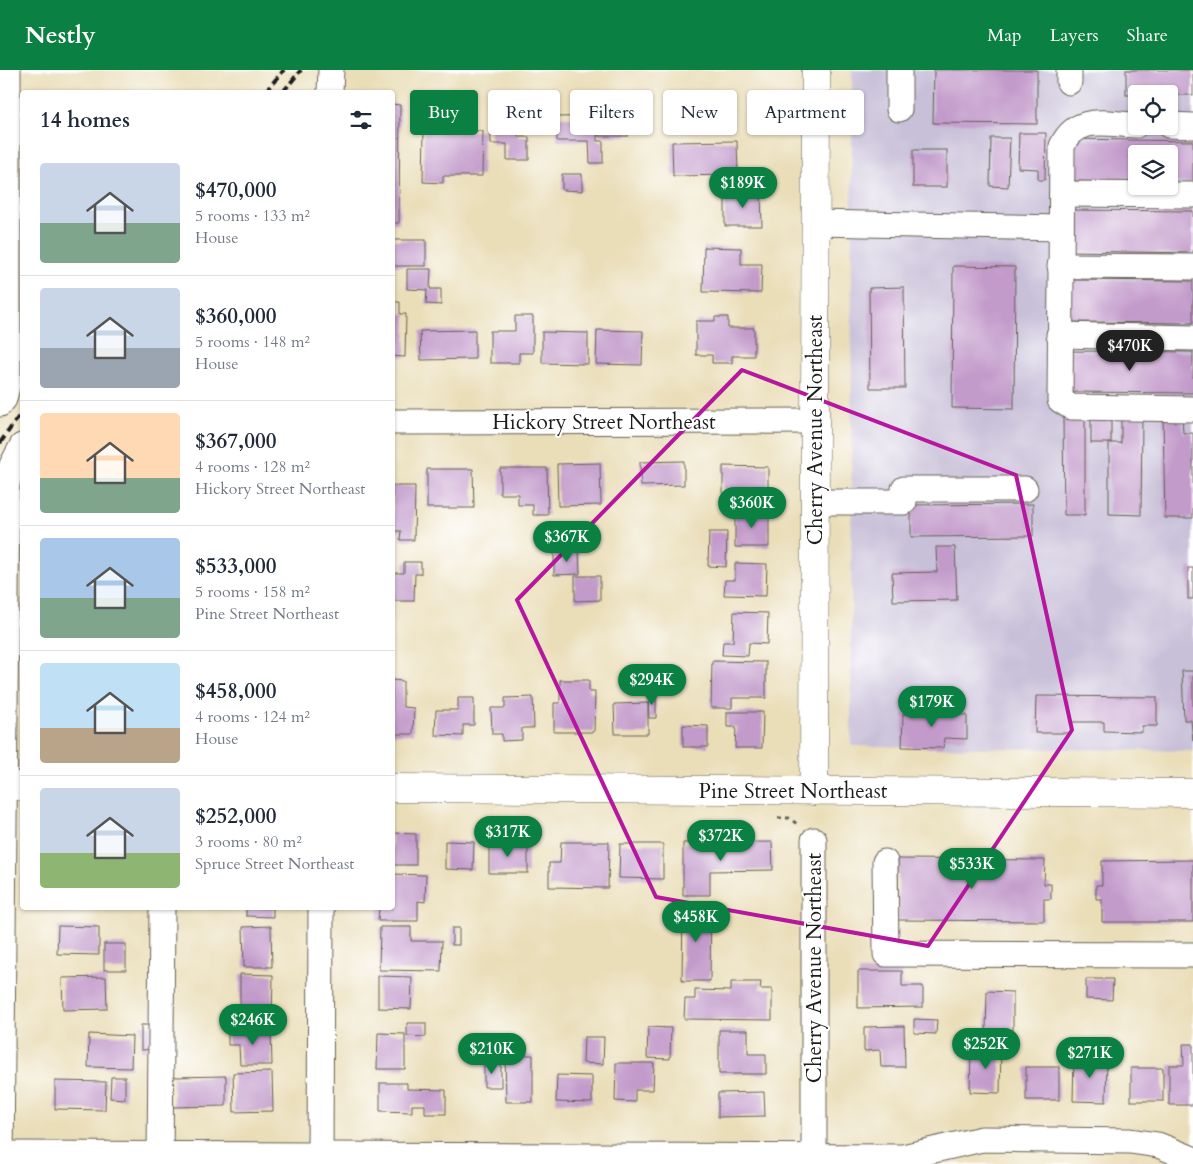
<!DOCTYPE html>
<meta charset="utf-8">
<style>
body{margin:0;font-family:Cardo,serif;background:#f2f2f3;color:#1f2937;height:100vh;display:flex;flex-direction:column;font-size:19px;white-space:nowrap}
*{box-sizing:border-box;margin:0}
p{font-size:16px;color:#747a83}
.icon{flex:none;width:28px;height:28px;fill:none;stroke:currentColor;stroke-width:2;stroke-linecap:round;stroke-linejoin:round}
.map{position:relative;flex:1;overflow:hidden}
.drawer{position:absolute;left:20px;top:20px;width:375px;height:820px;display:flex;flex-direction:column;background:#fff;border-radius:5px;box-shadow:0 1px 4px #0004}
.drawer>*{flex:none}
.top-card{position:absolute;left:410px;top:20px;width:475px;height:45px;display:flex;gap:10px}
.tools{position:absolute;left:1128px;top:15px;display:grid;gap:10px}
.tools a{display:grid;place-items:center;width:50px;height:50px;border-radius:5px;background:#fff;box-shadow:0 1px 4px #0004;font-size:25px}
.price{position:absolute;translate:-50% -42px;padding:0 11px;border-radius:18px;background:#0b8043;color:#fff;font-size:16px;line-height:32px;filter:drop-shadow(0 1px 2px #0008)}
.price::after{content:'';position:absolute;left:50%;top:30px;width:15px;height:11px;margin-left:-8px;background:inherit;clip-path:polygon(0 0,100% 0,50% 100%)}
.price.selected{background:#222;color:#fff}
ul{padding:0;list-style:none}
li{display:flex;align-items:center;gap:15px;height:125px;padding:0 20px}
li+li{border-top:1px solid #e0e1e3}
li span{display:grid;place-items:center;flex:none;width:140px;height:100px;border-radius:5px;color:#555}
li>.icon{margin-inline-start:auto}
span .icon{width:60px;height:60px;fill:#fffc;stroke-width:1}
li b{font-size:21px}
h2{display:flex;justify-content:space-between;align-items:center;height:60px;padding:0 20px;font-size:21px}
.pill{padding:0 18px;border-radius:5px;background:#fff;box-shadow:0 1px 4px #0004;font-size:18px;line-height:45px}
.pill.selected{background:#0b8043;color:#fff}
header{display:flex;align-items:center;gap:30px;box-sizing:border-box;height:70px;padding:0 25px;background:#0b8043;color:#fff}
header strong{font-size:24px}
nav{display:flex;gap:28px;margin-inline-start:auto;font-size:18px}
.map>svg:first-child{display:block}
.industrial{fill:#c8bfd8;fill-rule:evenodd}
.building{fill:#c39bcb}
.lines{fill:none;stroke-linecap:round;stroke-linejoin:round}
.minor-casing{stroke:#646053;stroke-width:27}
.major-casing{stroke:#646053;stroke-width:29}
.path{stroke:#646053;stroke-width:3;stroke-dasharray:4 4;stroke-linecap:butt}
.minor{stroke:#fff;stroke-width:25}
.major{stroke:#fff;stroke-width:28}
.rail{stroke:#1c1c1c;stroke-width:4;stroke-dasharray:8 4;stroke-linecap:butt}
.marked{fill:none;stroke:#b5179e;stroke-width:4;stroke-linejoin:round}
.labels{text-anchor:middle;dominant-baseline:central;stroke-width:4;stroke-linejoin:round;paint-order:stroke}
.street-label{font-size:21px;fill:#1c1c1c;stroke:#fff}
</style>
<header>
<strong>Nestly</strong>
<nav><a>Map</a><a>Layers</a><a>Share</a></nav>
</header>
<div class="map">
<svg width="1193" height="1094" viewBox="0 0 1193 1094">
<rect width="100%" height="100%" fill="#fff"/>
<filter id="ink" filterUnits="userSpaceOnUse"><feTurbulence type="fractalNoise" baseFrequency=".02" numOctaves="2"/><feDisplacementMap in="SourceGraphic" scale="10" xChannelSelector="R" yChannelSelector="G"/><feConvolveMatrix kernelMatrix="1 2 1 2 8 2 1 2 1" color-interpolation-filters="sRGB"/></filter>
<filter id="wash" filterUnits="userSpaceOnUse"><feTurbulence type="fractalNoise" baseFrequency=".0096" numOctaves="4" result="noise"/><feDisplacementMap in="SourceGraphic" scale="20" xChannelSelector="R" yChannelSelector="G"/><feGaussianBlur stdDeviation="1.12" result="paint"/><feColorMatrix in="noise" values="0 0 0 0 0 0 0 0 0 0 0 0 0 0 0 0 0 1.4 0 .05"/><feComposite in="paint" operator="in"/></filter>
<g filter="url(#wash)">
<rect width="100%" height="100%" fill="#eadeb9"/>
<!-- industrial -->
<path class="industrial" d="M852,0h341v681l-342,-5zM1136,24h33v32h-33zM1136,84h33v32h-33z"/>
<g id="blocks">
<!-- building -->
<g class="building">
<path d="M934,0h103v54l-104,-1z"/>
<rect x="1126" y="0" width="67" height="25"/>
<path d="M392,34l8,1 -1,118h-7z"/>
<path d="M517,40l1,27h11v23h-22v-16h-16l-1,-33z"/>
<path d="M628,40v26h-30v-25z"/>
<path d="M597,46v25h6v22h-13l-1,-22h-32v-24z"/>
<rect x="458" y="53" width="14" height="7"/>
<path d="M424,60l59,1 -1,45h-39v7l-20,-1z"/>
<path d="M1019,63h27l-1,47h-7v-11l-20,-1z"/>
<path d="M991,68h19l-2,49 -18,-1z"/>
<path d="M1071,69l122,2v42l-24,-1v-28h-33v28l-66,-1z"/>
<path d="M737,71l1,34 -65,1 -1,-34z"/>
<rect x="913" y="80" width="34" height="37"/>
<path d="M562,104h20v17l-20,-1z"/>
<path d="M725,122h36l1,34h-37z"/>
<path d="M1070,140l123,1v42l-124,-2z"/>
<rect x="392" y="170" width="34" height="26"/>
<path d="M704,177l37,1v16h21l-1,29 -58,-1z"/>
<path d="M953,196l62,1 -1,142 -62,-1z"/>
<path d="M407,199h24l-1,20h11v16l-15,-1 1,-14 -20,-1z"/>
<path d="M1069,210l124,1v42l-125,-1z"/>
<path d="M904,217l1,101h-35l-1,-100z"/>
<path d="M392,232h8v12h6l-1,43 -13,-1z"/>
<path d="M515,246h18v37h-14v10h-29v-32h25z"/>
<path d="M715,247h13v11h26v28h-22v7h-20v-8h-16v-34h19z"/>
<path d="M475,260v29l-54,1 -1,-29z"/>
<path d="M597,260l46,1 -1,34 -46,-1z"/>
<path d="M542,262l46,1v31l-46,-1z"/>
<path d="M1068,281l125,1v41l-125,-1z"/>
<path d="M1182,345l1,18h10v85h-28l-2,-102z"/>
<path d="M1063,348h22v97h-21z"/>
<rect x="1091" y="348" width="20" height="25"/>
<path d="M1121,348h21l-1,97 -32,-1v-71h12z"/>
<path d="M684,391v24l-43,1 -1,-24z"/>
<path d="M600,393l1,42 -43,1 -1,-42z"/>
<path d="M723,396l45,1v29l-32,-1v6h-13z"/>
<path d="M500,398h47l1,47h-15v-10h-15v-11h-18z"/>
<path d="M427,399h46l1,39h-47z"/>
<path d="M392,416h23l-1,54h-14l1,-9h-7z"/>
<path d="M1033,434v32l-122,1v-32z"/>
<path d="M769,441v36h-34v-35z"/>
<path d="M709,462h18l-1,35 -18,-1z"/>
<path d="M936,477h19l2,53 -64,1 -1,-28 45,-1z"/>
<path d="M579,481l1,23 -26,1v-23z"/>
<path d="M404,492h17v12h-6l-1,27h-22v-28h12z"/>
<path d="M735,493l32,1 -1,32 -42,-1 1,-15h10z"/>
<rect x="1188" y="498" width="5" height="31"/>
<path d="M575,506h25v24l-25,1z"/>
<path d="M734,542l34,1 -1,31 -18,-1 -1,13 -26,-1 1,-13h10z"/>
<path d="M712,591l54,1v36h-34v10h-21z"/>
<path d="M1182,601h11v70l-2,-21h-7z"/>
<path d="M392,610l11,1v26l11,1 -1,26h-21z"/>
<path d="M560,610h29v12h6l-1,40h-40v-29h6z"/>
<path d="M648,625h8v23h-7z"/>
<path d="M1036,626l121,1v29h-15v6l-38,-1v-9h-33v11h-36z"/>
<path d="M533,627l1,31h-12v12l-20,1v-7h-10l-1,-26h14v-10z"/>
<path d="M458,628h16v27h-11v11l-28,-1 1,-25h22z"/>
<path d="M648,633v31h-33l-1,-30z"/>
<path d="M916,633h15l-1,11 37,1v24l-23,-1 -1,10 -41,-1 1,-33 12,1z"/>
<path d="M727,642h36l-1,36h-27l1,-21h-9z"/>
<path d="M683,655l25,1v21h-25z"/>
<path d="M392,763l24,1v31h-24z"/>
<path d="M445,771l29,1 -1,28 -28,-1z"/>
<rect x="489" y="772" width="39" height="31"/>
<path d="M561,772h48l-1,46 -59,-1v-24h11z"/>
<path d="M772,772l1,28 -63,1v24h-27v-52z"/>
<path d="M620,774h43v35l-44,-1z"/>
<path d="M898,789l147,1 -1,24h7v15h-7v22l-146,-1z"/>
<path d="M1193,790v62h-91v-23h-6v-14h6v-24z"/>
<path d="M392,804l34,1 -1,27 -7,-1v20h-40l1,-13h13z"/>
<path d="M683,834l28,1 -1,76h-28z"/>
<path d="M246,838h27v9l-27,-1z"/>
<path d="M58,856l41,1v28l-42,-1z"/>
<path d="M271,856l1,41h-28l-1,-40z"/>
<path d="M380,857h31v14h31l-1,30 -62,-1z"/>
<rect x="452" y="858" width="7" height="17"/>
<rect x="104" y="874" width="22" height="26"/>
<path d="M858,901h44v15h21v21l-65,1z"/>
<path d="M240,904l33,1 -1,45 -32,-1z"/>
<path d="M378,906l34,1 -1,32 -33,-1z"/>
<path d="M106,907l1,32 -44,1 -1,-32z"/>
<path d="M1086,909h27l-1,21 -26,-1z"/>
<path d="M731,912h30l-1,7h12v31l-88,-1 1,-20h10v-9l36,1z"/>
<path d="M987,921l26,1v40h-27z"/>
<path d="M914,949l23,1 -1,14 -22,-1z"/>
<path d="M407,953h19v14l-19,-1z"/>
<path d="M141,955h17l1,24 -18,1z"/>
<path d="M904,956l1,41h-24l-1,-17 -16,1v-24z"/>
<path d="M648,957l23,1 -1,31 -23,-1z"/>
<path d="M271,959l1,36h-32l-1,-20h-11v-15z"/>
<path d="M719,960h29v24h18v20h-47z"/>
<path d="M378,963l27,1v35h-28z"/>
<path d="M89,964l43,2 -1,32 -43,-1z"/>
<path d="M584,967h20l-1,27 -20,-1z"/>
<path d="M1183,974h10v61h-24v-40h15z"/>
<path d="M971,977h30l-1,46 -30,-1z"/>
<path d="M505,985h28v47h-27z"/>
<path d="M1074,987l33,1 -1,44 -33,-1z"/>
<path d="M484,993l17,1v23h-17z"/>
<path d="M616,993h38l-1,27h-18v12l-20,-1z"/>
<rect x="1026" y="997" width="33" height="33"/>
<rect x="1131" y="998" width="32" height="33"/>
<path d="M272,1002l1,39 -39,1 -1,-39z"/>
<path d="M557,1005l35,1v27l-36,-1z"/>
<path d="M226,1006v30l-53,1v-30z"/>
<path d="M111,1007h14v22l-15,-1z"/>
<path d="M55,1011l51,1 -1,28 -50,-1z"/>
<path d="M380,1013h27v6l39,1v24h-21v-9h-13v7l-32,-1z"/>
<path d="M764,1022l1,24 -47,1v-24z"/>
</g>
</g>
</g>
<g filter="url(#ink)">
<use href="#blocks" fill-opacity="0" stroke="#646053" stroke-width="1"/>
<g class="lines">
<!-- minor casing -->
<g class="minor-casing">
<g id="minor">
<path d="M899,0v39"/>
<path d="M1069,0v12"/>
<path d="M330,22l1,-22"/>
<path d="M1136,55c-30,-1 -59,-11 -74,21l-2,254 11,7 122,2"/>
<path d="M1169,55l24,1"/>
<path d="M1062,124l131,1"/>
<path d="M816,153l245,5"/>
<path d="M1060,196l133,1"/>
<path d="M1059,265l134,3"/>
<path d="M0,334l4,-5 4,-16v-313"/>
<path d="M392,352l423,-1"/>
<path d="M815,432h89v-13h121"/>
<path d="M814,770v324"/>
<path d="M885,792l1,92 307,1"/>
<path d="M0,1084l903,3 79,-18 148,2 28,4 35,14"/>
<path d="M1,1094l6,-679 5,-20 10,-19"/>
<path d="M160,1094l2,-256"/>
<path d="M320,1094l1,-256"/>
</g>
</g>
<!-- major casing -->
<g class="major-casing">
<g id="major">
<path d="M0,716h22"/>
<path d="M392,718l801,5"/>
<path d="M814,721l2,-721"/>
</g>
</g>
<!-- path -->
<path class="path" d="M778,748h11l8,6"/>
<!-- minor -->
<use href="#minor" class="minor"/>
<!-- major -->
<use href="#major" class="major"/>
<!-- rail -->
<g class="rail">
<path d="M265,22l19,-22"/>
<path d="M283,22l18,-22"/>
<path d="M0,373l22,-31"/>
</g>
</g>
</g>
<!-- marked area -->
<path class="marked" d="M742,300l274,105 56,255 -144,216 -272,-49 -139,-297z"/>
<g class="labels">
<!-- street labels -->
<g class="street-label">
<text x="604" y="352">Hickory Street Northeast</text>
<text transform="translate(815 360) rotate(-90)">Cherry Avenue Northeast</text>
<text x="793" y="721">Pine Street Northeast</text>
<text transform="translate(814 898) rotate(-90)">Cherry Avenue Northeast</text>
</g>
</g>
</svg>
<div class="tools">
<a><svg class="icon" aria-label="locate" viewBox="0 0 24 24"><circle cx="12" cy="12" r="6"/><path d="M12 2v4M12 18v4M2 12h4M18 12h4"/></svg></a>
<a><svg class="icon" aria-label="layers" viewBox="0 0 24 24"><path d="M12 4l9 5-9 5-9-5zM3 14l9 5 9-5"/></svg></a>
</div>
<b class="price" style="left:743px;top:139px">$189K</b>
<b class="price selected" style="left:1130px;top:302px">$470K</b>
<b class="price" style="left:752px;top:459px">$360K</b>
<b class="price" style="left:567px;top:493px">$367K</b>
<b class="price" style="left:652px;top:636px">$294K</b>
<b class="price" style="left:932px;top:658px">$179K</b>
<b class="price" style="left:508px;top:788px">$317K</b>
<b class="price" style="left:721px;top:792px">$372K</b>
<b class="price" style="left:972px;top:820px">$533K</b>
<b class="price" style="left:696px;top:873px">$458K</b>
<b class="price" style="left:253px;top:976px">$246K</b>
<b class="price" style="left:986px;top:1000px">$252K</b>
<b class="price" style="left:492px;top:1005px">$210K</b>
<b class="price" style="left:1090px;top:1009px">$271K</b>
<div class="top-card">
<a class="pill selected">Buy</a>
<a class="pill">Rent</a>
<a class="pill">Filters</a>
<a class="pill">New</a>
<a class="pill">Apartment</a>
</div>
<section class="drawer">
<h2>14 homes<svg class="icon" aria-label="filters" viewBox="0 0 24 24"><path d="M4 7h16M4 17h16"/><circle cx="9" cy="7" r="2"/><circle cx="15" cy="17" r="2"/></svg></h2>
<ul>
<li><span style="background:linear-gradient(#c9d6e8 60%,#7fa58c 0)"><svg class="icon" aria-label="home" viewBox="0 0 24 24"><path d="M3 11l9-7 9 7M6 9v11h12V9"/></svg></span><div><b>$470,000</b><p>5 rooms · 133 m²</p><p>House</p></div></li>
<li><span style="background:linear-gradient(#c9d6e8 60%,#9aa5b1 0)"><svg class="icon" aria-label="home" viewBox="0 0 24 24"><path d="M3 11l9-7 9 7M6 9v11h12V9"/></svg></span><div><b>$360,000</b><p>5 rooms · 148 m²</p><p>House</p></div></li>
<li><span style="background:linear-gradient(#ffd9b3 65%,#7fa58c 0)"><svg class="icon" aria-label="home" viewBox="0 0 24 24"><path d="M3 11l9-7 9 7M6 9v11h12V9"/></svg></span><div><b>$367,000</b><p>4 rooms · 128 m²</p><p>Hickory Street Northeast</p></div></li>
<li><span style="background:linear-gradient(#a9c7e8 60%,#7fa58c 0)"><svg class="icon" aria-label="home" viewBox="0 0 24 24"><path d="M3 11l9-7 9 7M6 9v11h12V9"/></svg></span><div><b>$533,000</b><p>5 rooms · 158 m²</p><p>Pine Street Northeast</p></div></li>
<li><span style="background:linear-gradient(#bfe0f5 65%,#b9a48a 0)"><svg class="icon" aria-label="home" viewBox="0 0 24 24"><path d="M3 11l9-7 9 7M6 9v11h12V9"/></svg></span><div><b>$458,000</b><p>4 rooms · 124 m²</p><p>House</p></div></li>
<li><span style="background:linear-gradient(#c9d6e8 65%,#8fb573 0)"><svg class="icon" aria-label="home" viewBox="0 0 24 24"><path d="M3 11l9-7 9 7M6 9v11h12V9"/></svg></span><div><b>$252,000</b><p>3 rooms · 80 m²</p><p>Spruce Street Northeast</p></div></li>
</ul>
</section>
</div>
